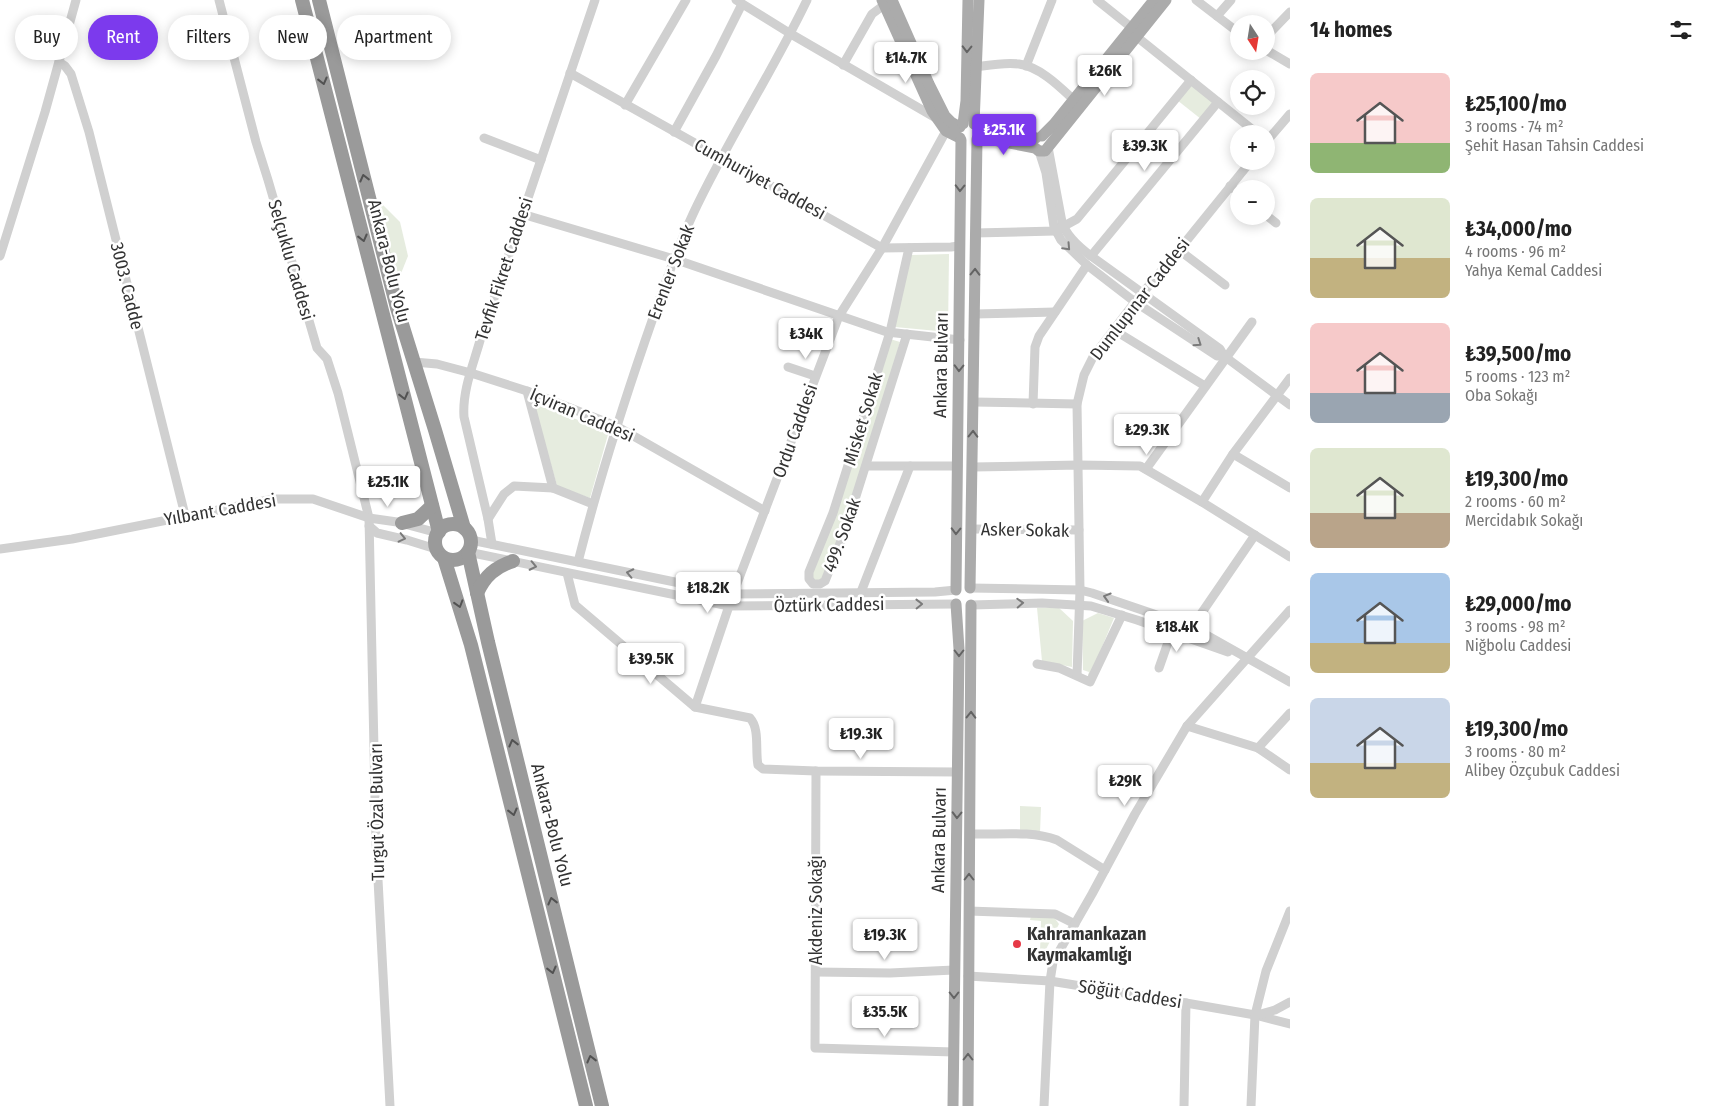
<!DOCTYPE html>
<meta charset="utf-8">
<style>
body{margin:0;font-family:"Fira Sans Condensed",sans-serif;background:#f2f2f2;color:#222;height:100vh;display:flex;flex-direction:column;font-size:19px;white-space:nowrap}
*{box-sizing:border-box;margin:0}
p{font-size:16px;color:#767676}
.icon{flex:none;width:28px;height:28px;fill:none;stroke:currentColor;stroke-width:2;stroke-linecap:round;stroke-linejoin:round}
.map{position:relative;flex:1;overflow:hidden}
.details{display:flex;flex-direction:column;background:#fff;width:425px}
.details>*{flex:none}
.banner{position:absolute;left:15px;top:15px;width:475px;height:45px;display:flex;gap:10px}
.needle{width:32px;rotate:168deg}
.fabs{position:absolute;left:1230px;top:15px;display:grid;gap:10px}
.fabs a{display:grid;place-items:center;width:45px;height:45px;border-radius:50%;background:#fff;box-shadow:0 2px 12px #0003;font-size:25px}
.price{position:absolute;translate:-50% -42px;padding:0 11px;border-radius:5px;background:#fff;color:#222;font-size:16px;line-height:32px;filter:drop-shadow(0 1px 2px #0008)}
.price::after{content:'';position:absolute;left:50%;top:30px;width:15px;height:11px;margin-left:-8px;background:inherit;clip-path:polygon(0 0,100% 0,50% 100%)}
.price.selected{background:#7c3aed;color:#fff}
ul{padding:0;list-style:none}
li{display:flex;align-items:center;gap:15px;height:125px;padding:0 20px}
li span{display:grid;place-items:center;flex:none;width:140px;height:100px;border-radius:8px;color:#555}
li>.icon{margin-inline-start:auto}
span .icon{width:60px;height:60px;fill:#fffc;stroke-width:1}
li b{font-size:21px}
h2{display:flex;justify-content:space-between;align-items:center;height:60px;padding:0 20px;font-size:21px}
.tag{padding:0 18px;border-radius:22px;background:#fff;box-shadow:0 2px 12px #0003;font-size:18px;line-height:45px}
.tag.selected{background:#7c3aed;color:#fff}
main{display:flex;flex:1;min-height:0}
.map>svg:first-child{display:block}
.green{fill:#e6ecdf}
.lines{fill:none;stroke-linecap:round;stroke-linejoin:round}
.minor{stroke:#d0d0d0;stroke-width:9}
.major{stroke:#ababab;stroke-width:11}
.highway{stroke:#9a9a9a;stroke-width:14}
.oneway{stroke:#636363}
.oneway2{stroke:#525252}
.oneway3{stroke:#7a7a7a}
.poi-dot{fill:#e63946;stroke:#fff;stroke-width:2}
.labels{text-anchor:middle;dominant-baseline:central;stroke-width:5;stroke-linejoin:round;paint-order:stroke}
.street-label{font-size:18px;fill:#333;stroke:#fff}
.poi-label{font-size:18px;font-weight:bold;fill:#333;stroke:#fff;text-anchor:start}
</style>
<main>
<div class="map">
<svg width="1290" height="1106" viewBox="0 0 1290 1106">
<rect width="100%" height="100%" fill="#fff"/>
<!-- green -->
<g class="green">
<path d="M1191,83l23,19 -13,17 -24,-19z"/>
<path d="M379,201l21,21 8,34 -8,20 -4,1 -19,-75z"/>
<path d="M949,254l-1,78 -53,-5 16,-72z"/>
<path d="M890,339l10,3 -33,117 -43,120 -5,3 -6,-2 -1,-8z"/>
<path d="M534,404l75,27 -19,67 -33,-12z"/>
<path d="M1058,607l15,14 -1,46 -30,-6 -5,-53z"/>
<path d="M1098,613l16,5 -24,58 -2,-1 1,-3 -6,-2 -1,-49z"/>
<path d="M1020,806l21,1 -1,26 -20,-1z"/>
<path d="M1031,916h22l6,8 -15,29 -4,-1 1,-31 -11,-1z"/>
</g>
<g class="lines">
<!-- minor -->
<g class="minor">
<path d="M219,0l37,142 12,38 49,168 10,11 11,34 31,125 7,324 14,264"/>
<path d="M736,0l55,34 145,84"/>
<path d="M1097,0l35,28"/>
<path d="M1196,0l43,33"/>
<path d="M1217,16l14,-16"/>
<path d="M1137,37l121,97"/>
<path d="M1266,37l24,-25"/>
<path d="M1266,50l24,14"/>
<path d="M59,62l6,4 6,8 18,58 96,383"/>
<path d="M843,65l29,-51 12,-9"/>
<path d="M1026,66l26,-66"/>
<path d="M976,67c14,-2 29,-5 43,-3 21,3 40,22 55,36"/>
<path d="M570,73l312,175 69,-1 8,-1"/>
<path d="M625,105l61,-105"/>
<path d="M674,132l42,-76 26,-52"/>
<path d="M484,138l57,22"/>
<path d="M1266,142l24,-28"/>
<path d="M1048,147l14,75c4,14 17,25 29,34l129,93 4,7 66,49"/>
<path d="M1039,151l7,22 8,54 7,13 26,25 48,37 82,54h7"/>
<path d="M1230,186l9,7"/>
<path d="M522,214l152,45 213,73 73,8"/>
<path d="M1266,215l10,8"/>
<path d="M975,233l80,-2 22,-12 114,-139"/>
<path d="M1179,250l46,35"/>
<path d="M0,256l45,-144 31,-112"/>
<path d="M1091,256l127,-154"/>
<path d="M975,314l80,-2"/>
<path d="M1114,330l91,56"/>
<path d="M907,334l-62,197 -20,50 -5,3h-7l-4,-5v-7l24,-59 57,-181 19,-84"/>
<path d="M414,362l23,2 34,9 56,18 89,35 149,85"/>
<path d="M788,367l27,9"/>
<path d="M527,391l26,97"/>
<path d="M974,402l103,2"/>
<path d="M1033,404l2,-57 4,-11 48,-71"/>
<path d="M1233,454l57,34"/>
<path d="M866,466h92"/>
<path d="M973,467l106,-2 61,1 62,36 88,55"/>
<path d="M1146,469l106,-147"/>
<path d="M1202,502l31,-48 57,-76"/>
<path d="M488,519l16,-25 10,-8 39,2 40,16"/>
<path d="M369,526l8,7 30,7 29,9"/>
<path d="M972,529l107,1"/>
<path d="M471,540l262,54 202,-2 21,-2"/>
<path d="M492,544l-4,-25 -24,-102c-2,-27 10,-54 17,-80l114,-337"/>
<path d="M0,549l72,-10 201,-40h40l56,19 28,4 41,11"/>
<path d="M468,552l261,54 227,-2"/>
<path d="M578,562c19,-75 42,-148 67,-221 15,-43 29,-86 48,-127 34,-73 79,-141 114,-214"/>
<path d="M567,573l8,32 120,102 55,11c10,11 5,32 8,47l5,4 53,2 141,1"/>
<path d="M970,588l110,2 12,3 100,34 98,55"/>
<path d="M861,592l49,-126"/>
<path d="M971,605l71,-2 49,3 46,14 91,32"/>
<path d="M1192,627l63,-92"/>
<path d="M1037,664l22,4 31,14 32,-67"/>
<path d="M1159,668l13,-37"/>
<path d="M1077,675l3,-85 -3,-186 7,-29 9,-18 42,-55 44,-52 72,-89"/>
<path d="M695,707l38,-113 106,-278 43,-68 64,-117"/>
<path d="M1187,726l71,22 32,22"/>
<path d="M1258,748l32,-35"/>
<path d="M816,771l-1,277 139,4"/>
<path d="M970,834c28,1 60,-4 87,6l48,30"/>
<path d="M969,911l86,3 20,10"/>
<path d="M816,972l74,1 64,-3"/>
<path d="M968,976l82,5 136,22 69,12 35,9"/>
<path d="M1257,1015l18,-5 15,-8"/>
<path d="M1044,1106l6,-125 3,-19 39,-68 43,-80 52,-88 103,-116"/>
<path d="M1184,1106l2,-103"/>
<path d="M1251,1106l4,-91 11,-44 24,-60"/>
</g>
<!-- major -->
<g class="major">
<path d="M882,0l50,111 14,20 14,7"/>
<path d="M892,0l37,84 16,32 6,6 9,5"/>
<path d="M963,124l3,-23 2,-101"/>
<path d="M974,124l5,-124"/>
<path d="M977,126l59,12"/>
<path d="M1042,136l12,-12 100,-124"/>
<path d="M978,137l57,11 4,3h6l121,-151"/>
<path d="M970,588l7,-449"/>
<path d="M956,590l5,-450"/>
<path d="M953,1106l6,-457 -3,-45"/>
<path d="M968,1106l3,-501"/>
</g>
<!-- highway -->
<g class="highway">
<path d="M302,0l137,532"/>
<path d="M319,0l78,308 38,122 29,98"/>
<path d="M402,523l16,-4 14,-13"/>
<circle cx="453" cy="542" r="18"/>
<path d="M468,552l20,90 114,464"/>
<path d="M444,558l27,87 115,461"/>
<path d="M477,593c8,-17 18,-26 36,-32"/>
</g>
</g>
<!-- one-way arrows -->
<defs><path id="oneway-chevron" d="M-2-3.5L2.5 0L-2 3.5" fill="none" stroke-width="1.6" stroke-linecap="round" stroke-linejoin="round" transform="scale(1.25)"/></defs>
<g class="oneway">
<use href="#oneway-chevron" transform="translate(967 49) rotate(91)"/>
<use href="#oneway-chevron" transform="translate(960 188) rotate(91)"/>
<use href="#oneway-chevron" transform="translate(975 272) rotate(-89)"/>
<use href="#oneway-chevron" transform="translate(959 368) rotate(91)"/>
<use href="#oneway-chevron" transform="translate(973 434) rotate(-89)"/>
<use href="#oneway-chevron" transform="translate(956 531) rotate(91)"/>
<use href="#oneway-chevron" transform="translate(959 653) rotate(90)"/>
<use href="#oneway-chevron" transform="translate(971 715) rotate(-89)"/>
<use href="#oneway-chevron" transform="translate(957 815) rotate(91)"/>
<use href="#oneway-chevron" transform="translate(969 877) rotate(-90)"/>
<use href="#oneway-chevron" transform="translate(954 995) rotate(90)"/>
<use href="#oneway-chevron" transform="translate(968 1057) rotate(-90)"/>
</g>
<g class="oneway2">
<use href="#oneway-chevron" transform="translate(323 81) rotate(76)"/>
<use href="#oneway-chevron" transform="translate(364 178) rotate(-104)"/>
<use href="#oneway-chevron" transform="translate(363 238) rotate(76)"/>
<use href="#oneway-chevron" transform="translate(404 396) rotate(76)"/>
<use href="#oneway-chevron" transform="translate(459 604) rotate(73)"/>
<use href="#oneway-chevron" transform="translate(513 743) rotate(-104)"/>
<use href="#oneway-chevron" transform="translate(513 812) rotate(76)"/>
<use href="#oneway-chevron" transform="translate(552 901) rotate(-104)"/>
<use href="#oneway-chevron" transform="translate(552 970) rotate(76)"/>
<use href="#oneway-chevron" transform="translate(591 1059) rotate(-104)"/>
</g>
<g class="oneway3">
<use href="#oneway-chevron" transform="translate(1067 247) rotate(47)"/>
<use href="#oneway-chevron" transform="translate(1198 343) rotate(34)"/>
<use href="#oneway-chevron" transform="translate(402 538) rotate(13)"/>
<use href="#oneway-chevron" transform="translate(533 566) rotate(12)"/>
<use href="#oneway-chevron" transform="translate(630 573) rotate(-168)"/>
<use href="#oneway-chevron" transform="translate(1107 597) rotate(-163)"/>
<use href="#oneway-chevron" transform="translate(1020 603) rotate(-3)"/>
<use href="#oneway-chevron" transform="translate(919 604) rotate(-1)"/>
</g>
<!-- markers -->
<circle class="poi-dot" cx="1017" cy="944" r="5"/>
<g class="labels">
<!-- street labels -->
<g class="street-label">
<text transform="translate(760 179) rotate(29)">Cumhuriyet Caddesi</text>
<text transform="translate(291 260) rotate(74)">Selçuklu Caddesi</text>
<text transform="translate(389 261) rotate(76)">Ankara-Bolu Yolu</text>
<text transform="translate(504 269) rotate(-72)">Tevfik Fikret Caddesi</text>
<text transform="translate(671 272) rotate(-69)">Erenler Sokak</text>
<text transform="translate(127 286) rotate(76)">3003. Cadde</text>
<text transform="translate(1140 299) rotate(-52)">Dumlupınar Caddesi</text>
<text transform="translate(941 365) rotate(-89)">Ankara Bulvarı</text>
<text transform="translate(582 415) rotate(23)">İçviran Caddesi</text>
<text transform="translate(863 419) rotate(-73)">Misket Sokak</text>
<text transform="translate(795 431) rotate(-70)">Ordu Caddesi</text>
<text transform="translate(220 510) rotate(-10)">Yılbant Caddesi</text>
<text transform="translate(1025 530) rotate(1)">Asker Sokak</text>
<text transform="translate(842 535) rotate(-70)">499. Sokak</text>
<text transform="translate(829 605) rotate(-1)">Öztürk Caddesi</text>
<text transform="translate(377 812) rotate(-91)">Turgut Özal Bulvarı</text>
<text transform="translate(552 825) rotate(76)">Ankara-Bolu Yolu</text>
<text transform="translate(939 840) rotate(-89)">Ankara Bulvarı</text>
<text transform="translate(816 910) rotate(-90)">Akdeniz Sokağı</text>
<text transform="translate(1130 994) rotate(9)">Söğüt Caddesi</text>
</g>
<!-- poi labels -->
<g class="poi-label">
<text x="1027" y="934">Kahramankazan<tspan x="1027" dy="21">Kaymakamlığı</tspan></text>
</g>
</g>
</svg>
<div class="fabs">
<a><svg class="needle" viewBox="-14 -14 28 28"><path d="M0-13l5 13h-10z" fill="#e53935"/><path d="M0 13l5-13h-10z" fill="#767676"/></svg></a>
<a><svg class="icon" aria-label="locate" viewBox="0 0 24 24"><circle cx="12" cy="12" r="6"/><path d="M12 2v4M12 18v4M2 12h4M18 12h4"/></svg></a>
<a>+</a>
<a>−</a>
</div>
<b class="price" style="left:906px;top:84px">₺14.7K</b>
<b class="price" style="left:1105px;top:97px">₺26K</b>
<b class="price selected" style="left:1004px;top:156px">₺25.1K</b>
<b class="price" style="left:1145px;top:172px">₺39.3K</b>
<b class="price" style="left:806px;top:360px">₺34K</b>
<b class="price" style="left:1147px;top:456px">₺29.3K</b>
<b class="price" style="left:388px;top:508px">₺25.1K</b>
<b class="price" style="left:708px;top:614px">₺18.2K</b>
<b class="price" style="left:1177px;top:653px">₺18.4K</b>
<b class="price" style="left:651px;top:685px">₺39.5K</b>
<b class="price" style="left:861px;top:760px">₺19.3K</b>
<b class="price" style="left:1125px;top:807px">₺29K</b>
<b class="price" style="left:885px;top:961px">₺19.3K</b>
<b class="price" style="left:885px;top:1038px">₺35.5K</b>
<div class="banner">
<a class="tag">Buy</a>
<a class="tag selected">Rent</a>
<a class="tag">Filters</a>
<a class="tag">New</a>
<a class="tag">Apartment</a>
</div>
</div>
<section class="details">
<h2>14 homes<svg class="icon" aria-label="filters" viewBox="0 0 24 24"><path d="M4 7h16M4 17h16"/><circle cx="9" cy="7" r="2"/><circle cx="15" cy="17" r="2"/></svg></h2>
<ul>
<li><span style="background:linear-gradient(#f6c9c9 70%,#8fb573 0)"><svg class="icon" aria-label="home" viewBox="0 0 24 24"><path d="M3 11l9-7 9 7M6 9v11h12V9"/></svg></span><div><b>₺25,100/mo</b><p>3 rooms · 74 m²</p><p>Şehit Hasan Tahsin Caddesi</p></div></li>
<li><span style="background:linear-gradient(#dfe7d0 60%,#c2b280 0)"><svg class="icon" aria-label="home" viewBox="0 0 24 24"><path d="M3 11l9-7 9 7M6 9v11h12V9"/></svg></span><div><b>₺34,000/mo</b><p>4 rooms · 96 m²</p><p>Yahya Kemal Caddesi</p></div></li>
<li><span style="background:linear-gradient(#f6c9c9 70%,#9aa5b1 0)"><svg class="icon" aria-label="home" viewBox="0 0 24 24"><path d="M3 11l9-7 9 7M6 9v11h12V9"/></svg></span><div><b>₺39,500/mo</b><p>5 rooms · 123 m²</p><p>Oba Sokağı</p></div></li>
<li><span style="background:linear-gradient(#dfe7d0 65%,#b9a48a 0)"><svg class="icon" aria-label="home" viewBox="0 0 24 24"><path d="M3 11l9-7 9 7M6 9v11h12V9"/></svg></span><div><b>₺19,300/mo</b><p>2 rooms · 60 m²</p><p>Mercidabık Sokağı</p></div></li>
<li><span style="background:linear-gradient(#a9c7e8 70%,#c2b280 0)"><svg class="icon" aria-label="home" viewBox="0 0 24 24"><path d="M3 11l9-7 9 7M6 9v11h12V9"/></svg></span><div><b>₺29,000/mo</b><p>3 rooms · 98 m²</p><p>Niğbolu Caddesi</p></div></li>
<li><span style="background:linear-gradient(#c9d6e8 65%,#c2b280 0)"><svg class="icon" aria-label="home" viewBox="0 0 24 24"><path d="M3 11l9-7 9 7M6 9v11h12V9"/></svg></span><div><b>₺19,300/mo</b><p>3 rooms · 80 m²</p><p>Alibey Özçubuk Caddesi</p></div></li>
</ul>
</section>
</main>
